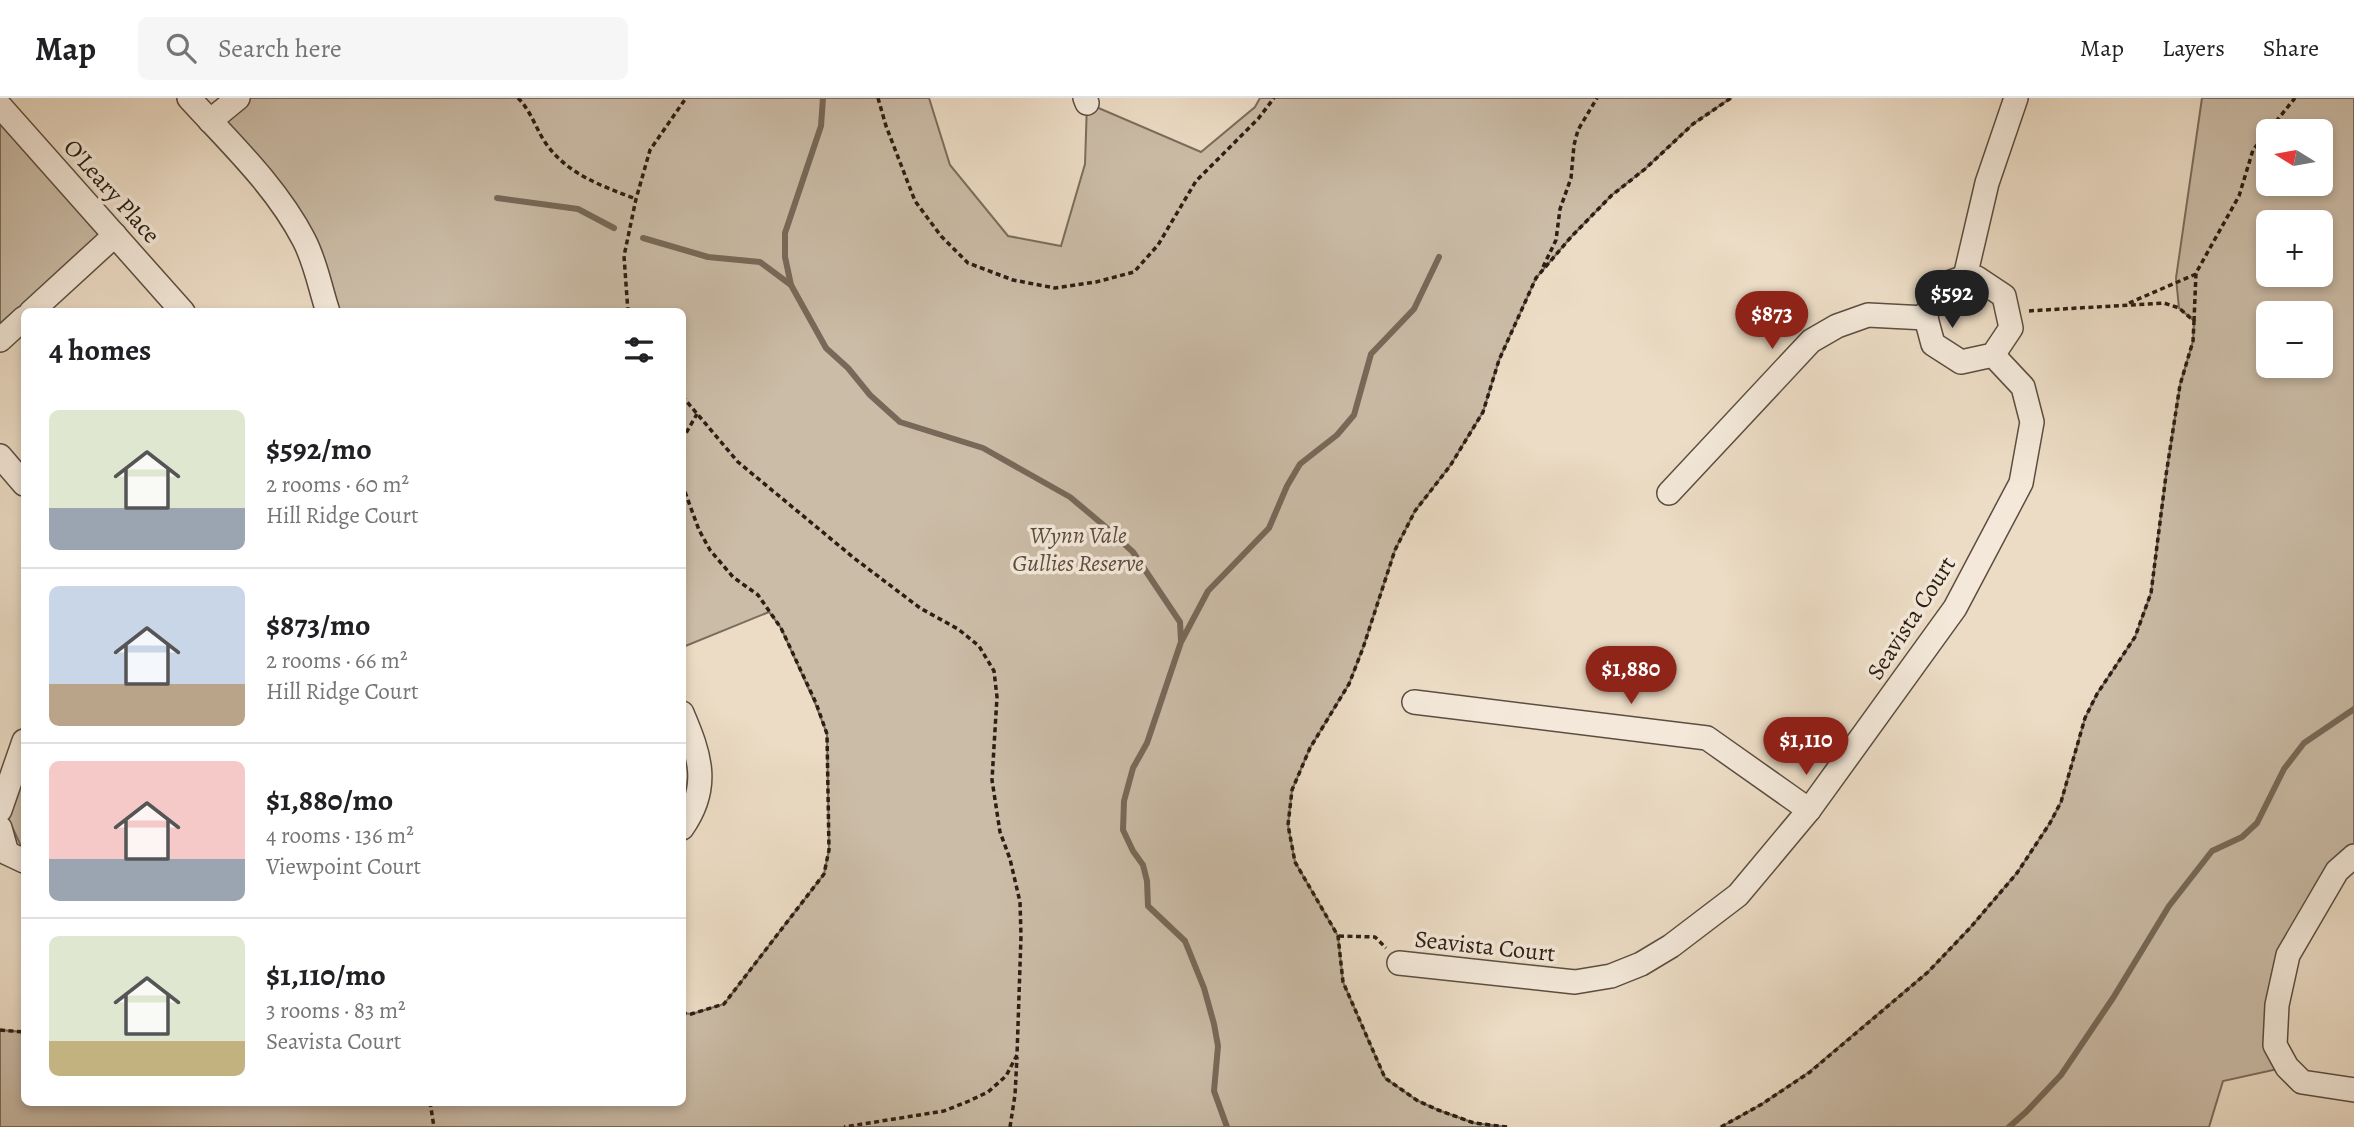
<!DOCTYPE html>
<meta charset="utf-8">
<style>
body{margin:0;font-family:Alegreya,serif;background:#f6f6f6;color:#202124;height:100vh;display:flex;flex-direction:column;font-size:26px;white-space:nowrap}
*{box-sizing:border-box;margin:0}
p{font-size:23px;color:#757577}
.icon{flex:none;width:38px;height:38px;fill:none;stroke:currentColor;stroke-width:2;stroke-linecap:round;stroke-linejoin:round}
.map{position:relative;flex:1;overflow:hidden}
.side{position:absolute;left:21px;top:210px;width:665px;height:798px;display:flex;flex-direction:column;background:#fff;border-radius:10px;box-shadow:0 4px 10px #0003}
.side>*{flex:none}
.needle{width:46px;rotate:281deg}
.buttons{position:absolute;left:2256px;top:21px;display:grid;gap:14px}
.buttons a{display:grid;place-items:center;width:77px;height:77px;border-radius:10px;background:#fff;box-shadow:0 4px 10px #0003;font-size:35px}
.price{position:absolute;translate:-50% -60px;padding:0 16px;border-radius:24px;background:#8f2418;color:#fff;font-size:23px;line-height:46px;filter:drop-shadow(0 2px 4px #0008)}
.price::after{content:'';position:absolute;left:50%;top:42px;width:21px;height:16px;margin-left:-10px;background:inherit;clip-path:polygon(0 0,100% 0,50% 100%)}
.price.active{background:#222;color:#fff}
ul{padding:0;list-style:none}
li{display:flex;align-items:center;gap:21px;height:175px;padding:0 28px}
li+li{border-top:2px solid #e0e0e0}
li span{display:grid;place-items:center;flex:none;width:196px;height:140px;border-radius:10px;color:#555}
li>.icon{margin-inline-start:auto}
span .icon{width:84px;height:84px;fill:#fffc;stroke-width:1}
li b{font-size:30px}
h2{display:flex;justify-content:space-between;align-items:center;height:84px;padding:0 28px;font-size:30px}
header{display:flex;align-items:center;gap:42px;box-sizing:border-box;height:98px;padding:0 35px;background:#fff;border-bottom:2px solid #e0e0e0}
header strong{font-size:33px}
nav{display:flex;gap:38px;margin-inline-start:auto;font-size:24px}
.search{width:490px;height:63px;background:#f6f6f6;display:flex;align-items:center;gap:18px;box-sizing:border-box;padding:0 24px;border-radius:10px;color:#757577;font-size:26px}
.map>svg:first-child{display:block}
.green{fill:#cbbca7;stroke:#7b6d5d;stroke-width:2;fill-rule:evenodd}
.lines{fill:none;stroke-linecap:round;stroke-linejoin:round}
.stream{stroke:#776959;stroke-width:6}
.street-casing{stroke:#5b4e40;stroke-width:26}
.path{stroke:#2b1e13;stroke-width:3.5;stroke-dasharray:5 3.5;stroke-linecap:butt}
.street{stroke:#f3e8d9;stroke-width:23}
.labels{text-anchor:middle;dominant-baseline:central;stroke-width:7;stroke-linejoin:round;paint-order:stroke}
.street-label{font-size:24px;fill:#2b1e13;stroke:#f3e8d9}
.park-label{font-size:24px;font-style:italic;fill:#5b4d3f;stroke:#f3e8d9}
</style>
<header>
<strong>Map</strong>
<div class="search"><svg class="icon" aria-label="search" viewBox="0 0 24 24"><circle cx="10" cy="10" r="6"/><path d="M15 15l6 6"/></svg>Search here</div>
<nav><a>Map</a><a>Layers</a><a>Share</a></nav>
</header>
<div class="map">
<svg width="2354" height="1029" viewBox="0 0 2354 1029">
<rect width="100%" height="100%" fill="#ecdcc5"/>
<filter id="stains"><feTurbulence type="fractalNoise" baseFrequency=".00286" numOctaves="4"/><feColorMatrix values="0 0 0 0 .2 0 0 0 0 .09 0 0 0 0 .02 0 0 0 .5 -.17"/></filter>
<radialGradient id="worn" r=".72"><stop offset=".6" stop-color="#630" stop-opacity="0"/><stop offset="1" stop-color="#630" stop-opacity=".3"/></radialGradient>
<!-- green -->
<g class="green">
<path d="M238,0h691l21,67 58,71 53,10 24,-82 2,-61 114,49 54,-45 5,-9h471l-38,26 -48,45 -33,26 -41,42 -35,41 -37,82 -16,52 -33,54 -35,45 -20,39 -32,98 -14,36 -39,64 -18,42 -4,35 7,37 43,74 5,46 42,96 33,23 20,9 36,13 33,4h-1507v-97l24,2v70h658l1,-89 9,1 32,-10 100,-130 5,-24 -2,-116 -12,-31 -34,-75 -12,-16 -86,35 -1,-335 -350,-1 -16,-43 -106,-147z"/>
<path d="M2202,0h152v758l-17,15 -60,134 10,62 -64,14 -14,46h-488l41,-23 47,-32 119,-100 42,-44 47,-55 33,-50 11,-21 24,-84 12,-24 38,-57 16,-44 15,-118 14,-90 13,-44 1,-20 -15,-13 -3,-30zM2268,33h52v53h-52zM2268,124h52v53h-52zM2268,215h52v53h-52z"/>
<path d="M0,8l115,129 -115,105z"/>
<path d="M24,670v79l-3,-1 -15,-32z"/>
</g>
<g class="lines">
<!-- stream -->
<g class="stream">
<path d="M823,0l-2,28 -36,107v24l6,28 35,63 22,20 22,27 30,27 83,26 87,49 31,26 32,29 47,70 1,18"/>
<path d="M497,100l81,11 36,19"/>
<path d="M643,140l65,19 52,5 31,23"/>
<path d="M1227,1029l-13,-36 4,-45 -4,-22 -10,-36 -19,-47 -37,-35 -1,-25 -4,-16 -10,-14 -10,-21 1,-29 9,-33 14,-25 34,-101 27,-51 61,-63 18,-42 13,-22 37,-29 17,-20 17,-61 43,-45 25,-52"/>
<path d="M2009,1029l17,-15 35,-37 52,-77 56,-92 43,-55 30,-14 15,-14 27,-54 20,-26 50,-34"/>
</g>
<!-- street casing -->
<g class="street-casing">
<g id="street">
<path d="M189,0c41,45 87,88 115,142 12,23 16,48 24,72"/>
<path d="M1085,0l2,5"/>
<path d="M0,8l183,206"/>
<path d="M210,23l28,-23"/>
<path d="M1965,179l12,1 27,18 7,32 -18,27 -32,7 -28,-18 -7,-26 1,-6 18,-28z"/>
<path d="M1965,179l22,-94 29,-85"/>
<path d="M31,214l84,-77"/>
<path d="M0,242l24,-22"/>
<path d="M0,358l24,28"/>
<path d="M1669,395l142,-152 26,-15 31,-11 58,3"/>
<path d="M1414,604l293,36 102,72"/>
<path d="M682,615c18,42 29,74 0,115"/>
<path d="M0,712l24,-69"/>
<path d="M0,730l7,25 17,8"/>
<path d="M2354,758l-17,15 -49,84 -11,50 -2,40 12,22 15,15 52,8"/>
<path d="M1399,865l176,19 36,-6 30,-12 30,-18 67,-51 71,-85 146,-202 66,-125 11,-61 -9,-35 -30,-32"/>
</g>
</g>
<!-- path -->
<g class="path">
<path d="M518,0c14,14 18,32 29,47 22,30 55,41 89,54"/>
<path d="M878,0l8,28 29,75 26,35 27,27 45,17 42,8 41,-6 38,-10 24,-27 38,-64 62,-62 16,-21"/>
<path d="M1543,169l13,-27 4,-31 11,-31 3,-33 4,-15 19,-32"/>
<path d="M2129,205l67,-29"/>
<path d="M628,214l-4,-56 12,-57 14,-49 36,-52"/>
<path d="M2194,223l2,-48 43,-77 14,-46 42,-52"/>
<path d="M682,298l56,66 116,96 66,50 38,21 21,17 15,25 3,26 -5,83 8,52 10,27 10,43 1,34 -4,119 -11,21 -18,16 -19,9 -25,10 -100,16"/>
<path d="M682,342l15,-26"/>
<path d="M682,386l17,46 11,20 23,27 25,18 23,33 35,75 11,31 2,116 -5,24 -100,130 -33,10 -9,-1"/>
<path d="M1339,838l36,1 11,11"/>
<path d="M0,932l24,2"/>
<path d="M430,1004l4,25"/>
<path d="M1010,1029l5,-32 2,-38"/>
<path d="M1507,1029l-33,-4 -36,-13 -20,-9 -33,-23 -42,-96 -5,-46 -43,-74 -7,-37 4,-35 18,-42 39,-64 14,-36 32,-98 20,-39 35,-45 33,-54 16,-52 37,-82 35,-41 41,-42 33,-26 48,-45 38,-26"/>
<path d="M1721,1029l41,-23 48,-32 118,-100 42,-44 47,-55 33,-50 11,-21 24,-84 12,-24 38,-57 16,-44 15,-118 14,-90 13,-44 1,-20 -15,-13 -15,-5 -137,8"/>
</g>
<!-- street -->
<use href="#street" class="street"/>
</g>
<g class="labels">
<!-- street labels -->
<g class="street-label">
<text transform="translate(112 93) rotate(48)">O'Leary Place</text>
<text transform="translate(1911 520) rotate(-57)">Seavista Court</text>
<text transform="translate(1485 848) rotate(6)">Seavista Court</text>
</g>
<!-- park labels -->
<g class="park-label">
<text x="1078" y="437">Wynn Vale<tspan x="1078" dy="28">Gullies Reserve</tspan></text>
</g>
</g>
<rect width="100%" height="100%" filter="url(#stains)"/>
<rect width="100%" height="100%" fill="url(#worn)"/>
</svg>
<div class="buttons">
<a><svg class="needle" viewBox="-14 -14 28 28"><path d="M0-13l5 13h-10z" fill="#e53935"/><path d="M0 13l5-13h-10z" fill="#757577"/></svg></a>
<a>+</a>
<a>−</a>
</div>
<b class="price active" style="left:1952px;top:232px">$592</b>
<b class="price" style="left:1772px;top:253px">$873</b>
<b class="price" style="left:1631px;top:608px">$1,880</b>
<b class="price" style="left:1806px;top:679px">$1,110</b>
<section class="side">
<h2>4 homes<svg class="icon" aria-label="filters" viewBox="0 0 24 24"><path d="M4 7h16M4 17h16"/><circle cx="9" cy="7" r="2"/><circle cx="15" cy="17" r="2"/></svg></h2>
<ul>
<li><span style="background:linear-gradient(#dfe7d0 70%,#9aa5b1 0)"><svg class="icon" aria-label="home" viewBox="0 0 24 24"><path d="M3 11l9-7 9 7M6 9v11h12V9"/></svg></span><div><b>$592/mo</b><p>2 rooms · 60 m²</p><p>Hill Ridge Court</p></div></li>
<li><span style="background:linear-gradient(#c9d6e8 70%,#b9a48a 0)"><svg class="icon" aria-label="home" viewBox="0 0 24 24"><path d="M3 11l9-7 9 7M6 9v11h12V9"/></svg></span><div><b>$873/mo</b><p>2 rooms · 66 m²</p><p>Hill Ridge Court</p></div></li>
<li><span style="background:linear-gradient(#f6c9c9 70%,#9aa5b1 0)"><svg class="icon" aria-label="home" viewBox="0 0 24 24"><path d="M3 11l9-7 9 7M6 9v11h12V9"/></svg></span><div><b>$1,880/mo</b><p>4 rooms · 136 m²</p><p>Viewpoint Court</p></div></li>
<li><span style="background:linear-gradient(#dfe7d0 75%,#c2b280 0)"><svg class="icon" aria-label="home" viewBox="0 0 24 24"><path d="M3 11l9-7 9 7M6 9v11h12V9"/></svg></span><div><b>$1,110/mo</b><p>3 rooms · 83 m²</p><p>Seavista Court</p></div></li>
</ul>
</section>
</div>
